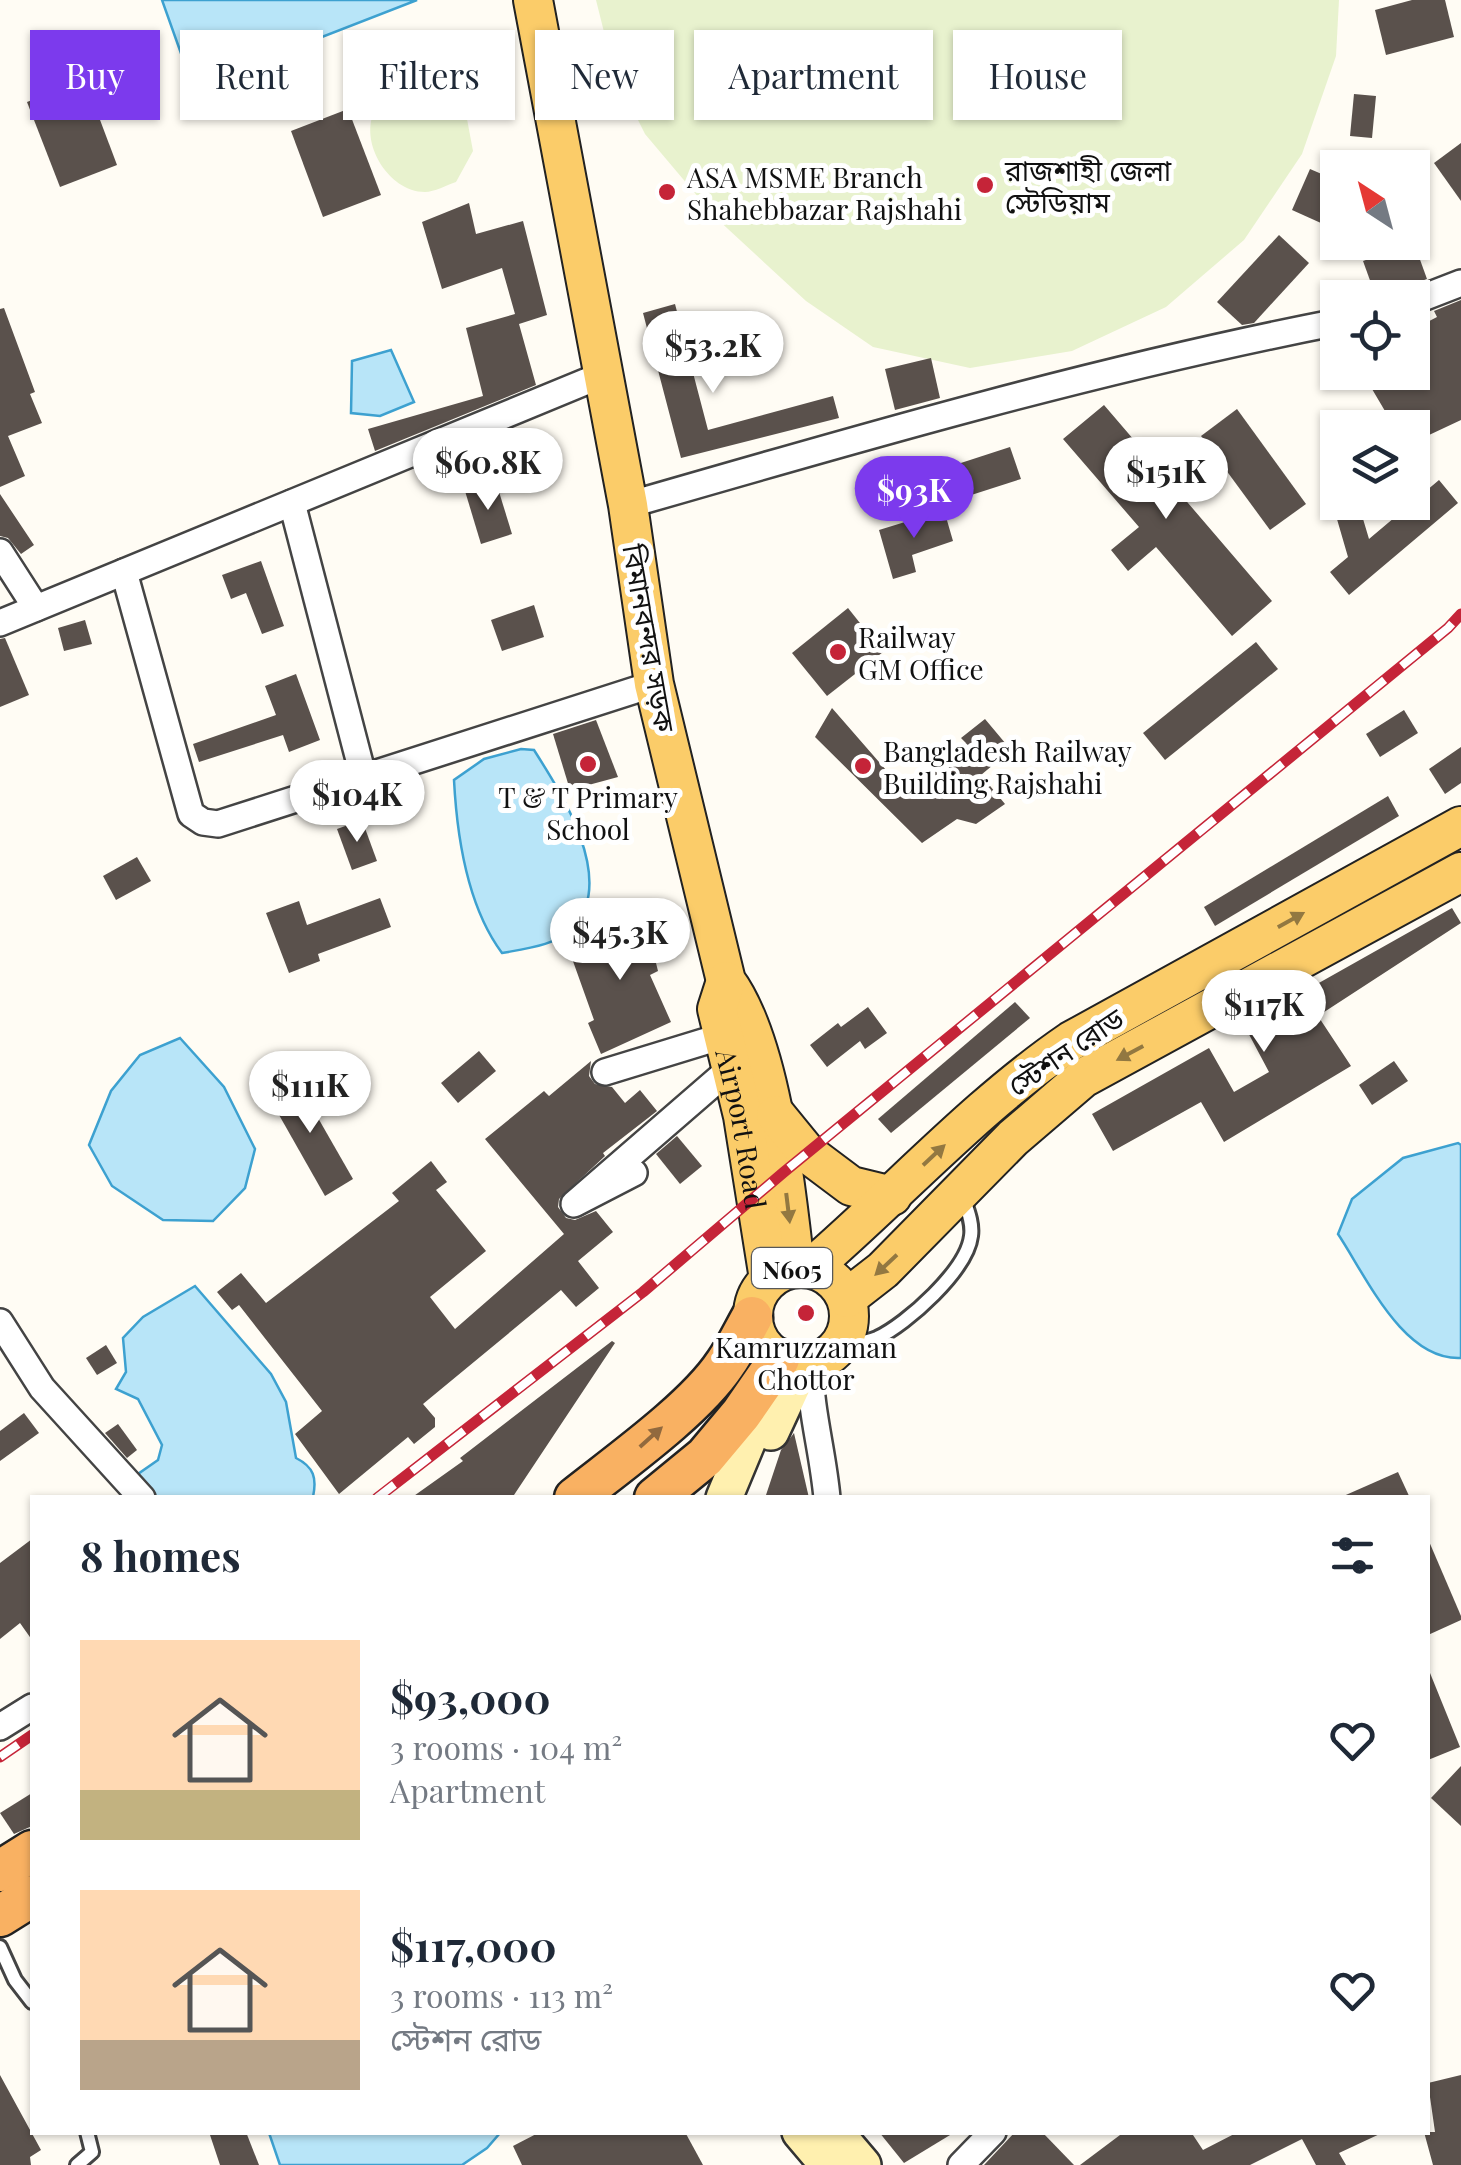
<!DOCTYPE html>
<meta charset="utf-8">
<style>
body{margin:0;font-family:"Playfair Display","Noto Sans Bengali",serif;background:#f6f6f7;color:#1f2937;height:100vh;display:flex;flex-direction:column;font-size:38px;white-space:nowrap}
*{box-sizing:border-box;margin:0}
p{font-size:32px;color:#747a83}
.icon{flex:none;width:55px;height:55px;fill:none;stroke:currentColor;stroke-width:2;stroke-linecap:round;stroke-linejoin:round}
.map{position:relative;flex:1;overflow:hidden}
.panel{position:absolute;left:30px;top:1495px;width:1400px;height:640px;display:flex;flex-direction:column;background:#fff;border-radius:0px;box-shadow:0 2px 8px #0004}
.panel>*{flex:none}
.top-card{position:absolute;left:30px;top:30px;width:1402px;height:90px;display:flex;gap:20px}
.needle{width:65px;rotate:324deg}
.buttons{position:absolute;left:1320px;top:150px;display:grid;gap:20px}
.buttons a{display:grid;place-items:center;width:110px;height:110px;border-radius:0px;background:#fff;box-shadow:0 2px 8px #0004;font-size:50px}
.price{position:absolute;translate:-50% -85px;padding:0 22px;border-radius:35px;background:#fff;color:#222;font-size:32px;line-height:65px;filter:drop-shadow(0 2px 5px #0008)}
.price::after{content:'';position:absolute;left:50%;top:60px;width:30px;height:22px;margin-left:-15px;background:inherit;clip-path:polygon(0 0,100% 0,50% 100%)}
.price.on{background:#7c3aed;color:#fff}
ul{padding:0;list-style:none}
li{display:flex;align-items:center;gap:30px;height:250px;padding:0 50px}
li span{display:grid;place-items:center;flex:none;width:280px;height:200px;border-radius:0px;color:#555}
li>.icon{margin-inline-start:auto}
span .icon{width:120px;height:120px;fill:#fffc;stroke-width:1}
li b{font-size:42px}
h2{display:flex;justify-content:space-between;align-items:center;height:120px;padding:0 50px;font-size:42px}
.tag{padding:0 35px;border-radius:0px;background:#fff;box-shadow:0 2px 8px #0004;font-size:35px;line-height:90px}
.tag.on{background:#7c3aed;color:#fff}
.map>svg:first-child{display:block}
.pitch{fill:#e8f2ce}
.water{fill:#b8e5f8;stroke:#3da1d0;stroke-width:2.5}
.building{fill:#5a514c}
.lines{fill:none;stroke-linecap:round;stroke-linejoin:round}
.service-casing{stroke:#444;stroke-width:18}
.minor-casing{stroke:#444;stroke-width:30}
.secondary-casing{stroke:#333;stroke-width:40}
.primary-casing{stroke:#222;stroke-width:42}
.trunk-casing{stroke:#222;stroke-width:45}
.service{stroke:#fff;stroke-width:12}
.minor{stroke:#fff;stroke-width:25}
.secondary{stroke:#fff0af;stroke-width:35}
.primary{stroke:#fbcc69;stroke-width:38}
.trunk{stroke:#f9b162;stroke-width:40}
.rail-casing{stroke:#c52438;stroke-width:11}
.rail{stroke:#fff;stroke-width:8;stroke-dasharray:22;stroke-linecap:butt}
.oneway{fill:#927841}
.oneway2{fill:#91693e}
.poi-dot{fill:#c52438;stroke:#fff;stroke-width:4}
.labels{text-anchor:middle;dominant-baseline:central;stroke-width:10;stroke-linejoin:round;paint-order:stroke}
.shield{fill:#fff;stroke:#585858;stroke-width:2.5}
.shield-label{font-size:25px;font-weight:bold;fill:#111}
.poi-label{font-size:28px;fill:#111;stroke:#fff;text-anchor:start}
.street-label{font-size:28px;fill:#111;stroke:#fff}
</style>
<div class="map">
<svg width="1461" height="2165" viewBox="0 0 1461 2165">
<rect width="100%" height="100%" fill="#fffcf4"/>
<!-- pitch -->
<g class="pitch">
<path d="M596,0h743l-3,56 -34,98 -58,86 -78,67 -94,44 -102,17 -97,-21 -67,-46 -91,-84 -70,-83 -31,-62z"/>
<path d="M409,84l29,3 29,32 6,32 -17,31c-9,3 -22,10 -31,10 -37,0 -68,-52 -49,-84 6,-9 23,-17 33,-24z"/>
</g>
<!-- water -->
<g class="water">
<path d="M162,0h255l-224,87z"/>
<path d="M391,350l23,52 -34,14 -29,-3 1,-52z"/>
<path d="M521,749l13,1c28,44 82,129 40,177 -15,18 -50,22 -72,26 -35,-47 -45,-115 -48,-173l30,-21z"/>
<path d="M180,1038l44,49 31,62 -10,39 -32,33 -50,-1 -51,-34 -23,-41 22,-54 29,-36z"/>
<path d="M1458,1143l3,2v213c-58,3 -95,-82 -123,-124l14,-35 51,-41z"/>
<path d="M195,1286l76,88 15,28 10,56c18,9 21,20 17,39h-163l-12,-23 20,-14 4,-15 -24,-46 -22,-10 10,-17 -3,-34 20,-21z"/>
<path d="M269,2133v-1l231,1 -13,15 -25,17h-182z"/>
</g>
<!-- building -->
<g class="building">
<path d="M1412,0h33l9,37 -68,18 -11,-45z"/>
<path d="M85,80l32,85 -57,22 -33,-85z"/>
<path d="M1354,94l22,2 -4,42 -22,-2z"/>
<path d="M348,109l33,86 -58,22 -32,-86z"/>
<path d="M1461,143v58l-27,-38z"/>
<path d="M1310,169l28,12v35l-6,12 -40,-18z"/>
<path d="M469,203l7,31 47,-13 24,94 -28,9 17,61 -161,66 -7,-22 115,-33 -17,-68 49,-14 -13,-46 -60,21 -20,-67z"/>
<path d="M1279,235l30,28 -55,60 -12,2 -25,-23z"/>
<path d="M1414,243l13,36 -51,18 -13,-36z"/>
<path d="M1461,300v120l-49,23v-15h-17l-33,-56h50v-42l25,-13 -3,-6z"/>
<path d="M675,304l33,126 125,-34 6,22 -158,40 -38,-145z"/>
<path d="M4,308l31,84 -5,2 12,29 -34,13 17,40 -25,11v-178z"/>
<path d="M931,358l9,40 -45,12 -10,-41z"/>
<path d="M1104,405l168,196 -40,35 -76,-89 -28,24 -17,-21 28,-23 -76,-88z"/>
<path d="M1237,409l69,95 -36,26 -69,-94z"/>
<path d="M1010,447l11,32 -84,27 -10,-32z"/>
<path d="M1439,480l19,23 -109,92 -19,-23 18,-15 -16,-55h26l11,37z"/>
<path d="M496,482l16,52 -31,10 -16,-53z"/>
<path d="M0,494l34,51 -13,9 -13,-16 -8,-2z"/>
<path d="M944,510l9,31 -41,14 4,17 -23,7 -14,-49z"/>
<path d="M261,561l23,65 -22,8 -16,-41 -15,6 -9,-24z"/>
<path d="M534,605l10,32 -42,14 -11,-31z"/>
<path d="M848,608l35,44 -56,44 -35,-43z"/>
<path d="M85,620l7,24 -28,7 -6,-23z"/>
<path d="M5,638l24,57 -29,12v-68z"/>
<path d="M1256,642l22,27 -113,91 -22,-27z"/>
<path d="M296,674l24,66 -31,12 -6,-17 -84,27 -6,-18 83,-29 -11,-29z"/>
<path d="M832,708l74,85 60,-50 -5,-5 24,-19 26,31 -30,25 24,29 -29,20 -19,-5 -35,24 -107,-106z"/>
<path d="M1404,710l14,23 -38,24 -14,-23z"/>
<path d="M596,720l22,57 -48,13 -17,-56z"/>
<path d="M1461,747v36l-16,11 -16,-25z"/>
<path d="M1388,796l11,20 -184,110 -11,-19z"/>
<path d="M362,820l15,41 -25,9 -15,-41z"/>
<path d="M137,857l14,24 -35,19 -13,-24z"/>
<path d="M380,898l11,29 -73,27 2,7 -31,12 -23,-60 33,-12 8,24z"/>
<path d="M1452,908l9,15 -143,93 33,50 -127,76 -23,-40 -88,49 -21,-37 117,-66 25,44 35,-20 -25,-47z"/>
<path d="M643,911l15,60 -8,4 21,47 -70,32 -13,-31 6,-3 -25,-70z"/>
<path d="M1015,1002l15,16 -139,115 -13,-14z"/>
<path d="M868,1007l19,26 -22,16 -5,-8 -33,26 -17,-22 28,-22 3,4z"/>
<path d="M479,1051l17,20 -38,32 -17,-20z"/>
<path d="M591,1061l-2,15 6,8 17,3 13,16 15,-13 17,21 -54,42 2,3 -46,43 -1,8 8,11 9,2 21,-9 17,21 -35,29 21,27 -23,19 -15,-17 -138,114 12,14v9l-21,17 -6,-7 -69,57 -44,-60 27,-23 -83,-106 -7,5 -15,-18 24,-19 25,30 133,-102 -7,-8 39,-32 16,21 -11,8 50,61 -56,46 25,32 109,-95 -79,-95 59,-48 5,5z"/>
<path d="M1394,1061l14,20 -36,24 -13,-20z"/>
<path d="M294,1076l59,103 -28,17 -59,-104z"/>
<path d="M677,1136l25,30 -22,18 -24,-30z"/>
<path d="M612,1341l3,2 -103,155h-101l52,-37 -3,-3z"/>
<path d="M106,1345l11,18 -20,12 -11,-17z"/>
<path d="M24,1413l15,20 -39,28v-30z"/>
<path d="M118,1424l19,26 -10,8 -22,-25z"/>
<path d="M794,1433l15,65h-44l16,-48z"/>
<path d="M1398,1472l12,26h-71z"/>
<path d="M32,1539v101l-12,-17 -20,16v-76z"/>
<path d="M1428,1539l33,77v4l-33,15z"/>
<path d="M1428,1668l32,79 -32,13z"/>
<path d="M1461,1766v60l-30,-28z"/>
<path d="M32,1793v33l-18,8 -14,-21z"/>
<path d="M0,2075l41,75 -11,7 1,8h-31z"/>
<path d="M1461,2075v90h-28l-9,-33h11l-7,-49z"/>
<path d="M209,2132h37l13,33h-39z"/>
<path d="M540,2132h145l18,33h-181l-9,-19z"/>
<path d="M879,2132h76l-51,31z"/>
<path d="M1015,2132h27l32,33h-90z"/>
<path d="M1124,2132h67l12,18 35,-18h146l-45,21 7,12h-30l-14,-26 -52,26h-170z"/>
</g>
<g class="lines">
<!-- service casing -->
<g class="service-casing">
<g id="service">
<path d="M838,1347c13,-3 27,-4 39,-9 30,-14 90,-68 94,-102 2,-13 -4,-27 -8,-39"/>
<path d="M0,1947l15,33 17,22"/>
<path d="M77,2165l15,-13 -5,-20"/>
</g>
</g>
<!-- minor casing -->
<g class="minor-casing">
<g id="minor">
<path d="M1412,302l49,-19"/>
<path d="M292,503l72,276"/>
<path d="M628,505c235,-68 469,-136 710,-183"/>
<path d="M0,552l36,56"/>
<path d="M124,572l67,242 12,8 15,2 436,-140"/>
<path d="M0,623l602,-248"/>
<path d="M605,1072l134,-41"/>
<path d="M634,1173l-60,31 157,-136 13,-5"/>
<path d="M0,1322l42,66 100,110"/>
<path d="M810,1364c0,46 13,88 17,134"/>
<path d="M0,1727l32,-20"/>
<path d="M961,2165l32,-33"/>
</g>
</g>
<!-- secondary casing -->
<g class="secondary-casing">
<g id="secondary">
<path d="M771,1432l31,-67"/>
<path d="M724,1498l42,-101"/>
<path d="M800,2132l28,33"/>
<path d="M835,2132l28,33"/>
</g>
</g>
<!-- primary casing -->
<g class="primary-casing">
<g id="primary">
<path d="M533,0l95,505 26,179 72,297c46,62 60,209 69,286"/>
<path id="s1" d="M726,981l-9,28 26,107 26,163"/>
<path d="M776,1115l31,38 44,33 41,10"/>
<circle cx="801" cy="1316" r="48"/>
<path d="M811,1268c87,-75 165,-162 260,-227l390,-215"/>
<path d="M847,1298l36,-28 130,-132 70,-60 378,-206"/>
</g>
</g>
<!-- trunk casing -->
<g class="trunk-casing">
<g id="trunk">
<path d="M575,1498c44,-35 120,-89 150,-134 10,-14 18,-31 27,-47"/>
<path d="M655,1498l50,-41 36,-43 38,-55"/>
<path d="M0,1871l32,-20"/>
<path d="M0,1916l32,-20"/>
</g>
</g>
<!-- service -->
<use href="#service" class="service"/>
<!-- minor -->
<use href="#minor" class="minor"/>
<!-- secondary -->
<use href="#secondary" class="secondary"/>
<!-- primary -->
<use href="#primary" class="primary"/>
<!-- trunk -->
<use href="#trunk" class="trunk"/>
<!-- rail casing -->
<g class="rail-casing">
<g id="rail">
<path d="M377,1498l266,-206 141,-120 664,-544 13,-14"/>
<path d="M0,1757l32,-22"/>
</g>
</g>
<!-- rail -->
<use href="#rail" class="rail"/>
</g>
<!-- one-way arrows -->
<defs><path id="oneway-solid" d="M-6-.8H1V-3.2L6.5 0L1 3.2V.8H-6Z" transform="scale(2.5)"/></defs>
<g class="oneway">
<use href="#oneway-solid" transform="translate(1291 920) rotate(-29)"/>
<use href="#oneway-solid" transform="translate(1130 1053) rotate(152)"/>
<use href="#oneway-solid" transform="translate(934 1155) rotate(-43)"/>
<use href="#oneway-solid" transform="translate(788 1208) rotate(83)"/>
<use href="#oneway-solid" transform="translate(886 1265) rotate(137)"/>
</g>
<use class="oneway2" href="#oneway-solid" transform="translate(651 1437) rotate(-42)"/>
<!-- markers -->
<g class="poi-dot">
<circle cx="985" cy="185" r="10"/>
<circle cx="667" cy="192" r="10"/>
<circle cx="838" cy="652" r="10"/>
<circle cx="588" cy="764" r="10"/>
<circle cx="863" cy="766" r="10"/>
<circle cx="806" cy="1313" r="10"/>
</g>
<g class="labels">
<!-- shield labels -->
<rect class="shield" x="752" y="1248" width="80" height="40" rx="8"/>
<g class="shield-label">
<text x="792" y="1268">N605</text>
</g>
<!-- poi labels -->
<g class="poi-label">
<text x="1005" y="169">রাজশাহী জেলা<tspan x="1005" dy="32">স্টেডিয়াম</tspan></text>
<text x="687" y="176">ASA MSME Branch<tspan x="687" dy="32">Shahebbazar Rajshahi</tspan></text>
<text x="858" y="636">Railway<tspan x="858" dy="32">GM Office</tspan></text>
<text x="883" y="750">Bangladesh Railway<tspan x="883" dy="32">Building Rajshahi</tspan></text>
<text x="588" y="796" text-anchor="middle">T &amp; T Primary<tspan x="588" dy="32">School</tspan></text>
<text x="806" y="1346" text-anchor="middle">Kamruzzaman<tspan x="806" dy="32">Chottor</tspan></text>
</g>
<!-- street labels -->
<g class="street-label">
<text transform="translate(650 638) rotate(80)">বিমানবন্দর সড়ক</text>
<text transform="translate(1065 1051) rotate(-34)">স্টেশন রোড</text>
<text stroke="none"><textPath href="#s1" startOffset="152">Airport Road</textPath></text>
</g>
</g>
</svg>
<div class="buttons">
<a><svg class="needle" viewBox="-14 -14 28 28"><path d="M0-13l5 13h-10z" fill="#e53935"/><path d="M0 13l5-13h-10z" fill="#747a83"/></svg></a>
<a><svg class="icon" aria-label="locate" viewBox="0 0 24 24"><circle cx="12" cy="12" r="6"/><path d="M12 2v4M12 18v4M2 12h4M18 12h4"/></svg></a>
<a><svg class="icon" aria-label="layers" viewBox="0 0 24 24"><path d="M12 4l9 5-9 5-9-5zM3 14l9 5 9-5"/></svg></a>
</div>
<b class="price" style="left:713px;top:396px">$53.2K</b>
<b class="price" style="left:488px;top:513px">$60.8K</b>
<b class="price" style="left:1166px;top:522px">$151K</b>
<b class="price on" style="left:914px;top:541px">$93K</b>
<b class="price" style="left:357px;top:845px">$104K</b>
<b class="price" style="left:620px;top:983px">$45.3K</b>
<b class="price" style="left:1264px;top:1055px">$117K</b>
<b class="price" style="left:310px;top:1136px">$111K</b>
<div class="top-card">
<a class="tag on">Buy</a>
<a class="tag">Rent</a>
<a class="tag">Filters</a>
<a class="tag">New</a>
<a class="tag">Apartment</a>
<a class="tag">House</a>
</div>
<section class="panel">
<h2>8 homes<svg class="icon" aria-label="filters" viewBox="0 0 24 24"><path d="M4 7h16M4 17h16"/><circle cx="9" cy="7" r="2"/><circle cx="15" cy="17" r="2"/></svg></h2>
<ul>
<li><span style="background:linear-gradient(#ffd9b3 75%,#c2b280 0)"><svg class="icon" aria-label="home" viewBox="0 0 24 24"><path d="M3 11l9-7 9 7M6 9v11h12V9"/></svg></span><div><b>$93,000</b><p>3 rooms · 104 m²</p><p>Apartment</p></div><svg class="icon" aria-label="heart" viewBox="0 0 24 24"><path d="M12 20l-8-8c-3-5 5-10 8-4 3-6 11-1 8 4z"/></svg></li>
<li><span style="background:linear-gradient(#ffd9b3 75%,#b9a48a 0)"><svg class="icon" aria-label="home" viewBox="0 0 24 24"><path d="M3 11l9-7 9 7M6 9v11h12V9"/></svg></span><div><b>$117,000</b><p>3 rooms · 113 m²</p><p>স্টেশন রোড</p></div><svg class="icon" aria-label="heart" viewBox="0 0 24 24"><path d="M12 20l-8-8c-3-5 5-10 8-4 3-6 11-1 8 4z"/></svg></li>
</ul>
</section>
</div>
